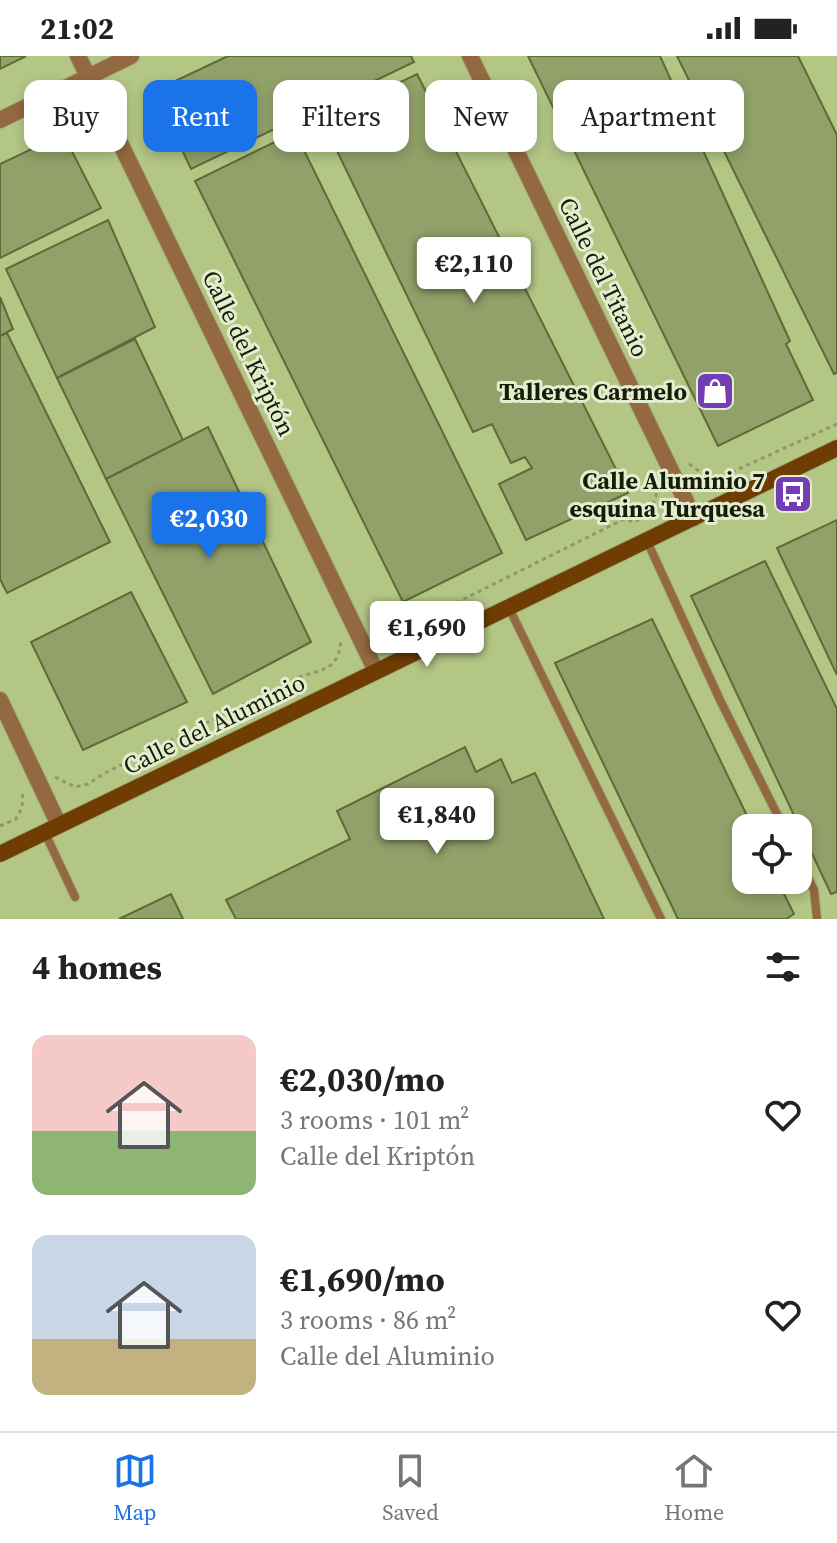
<!DOCTYPE html>
<meta charset="utf-8">
<style>
body{margin:0;font-family:"Source Serif 4",serif;background:#f6f6f6;color:#222;height:100vh;display:flex;flex-direction:column;font-size:30px;white-space:nowrap}
*{box-sizing:border-box;margin:0}
p{font-size:26px;color:#767676}
.icon{flex:none;width:44px;height:44px;fill:none;stroke:currentColor;stroke-width:2;stroke-linecap:round;stroke-linejoin:round}
.map{position:relative;height:863px;overflow:hidden}
.side{display:flex;flex-direction:column;background:#fff;flex:1}
.side>*{flex:none}
.guide{position:absolute;left:24px;top:24px;width:790px;height:72px;display:flex;gap:16px}
.controls{position:absolute;left:732px;top:758px;display:grid;gap:16px}
.controls a{display:grid;place-items:center;width:80px;height:80px;border-radius:16px;background:#fff;box-shadow:0 4px 12px #0003;font-size:40px}
.price{position:absolute;translate:-50% -68px;padding:0 18px;border-radius:8px;background:#fff;color:#222;font-size:26px;line-height:52px;filter:drop-shadow(0 2px 4px #0008)}
.price::after{content:'';position:absolute;left:50%;top:48px;width:24px;height:18px;margin-left:-12px;background:inherit;clip-path:polygon(0 0,100% 0,50% 100%)}
.price.on{background:#1a73e8;color:#fff}
ul{padding:0;list-style:none}
li{display:flex;align-items:center;gap:24px;height:200px;padding:0 32px}
li span{display:grid;place-items:center;flex:none;width:224px;height:160px;border-radius:16px;color:#555}
li>.icon{margin-inline-start:auto}
span .icon{width:96px;height:96px;fill:#fffc;stroke-width:1}
li b{font-size:34px}
h2{display:flex;justify-content:space-between;align-items:center;height:96px;padding:0 32px;font-size:34px}
.pill{padding:0 28px;border-radius:16px;background:#fff;box-shadow:0 4px 12px #0003;font-size:28px;line-height:72px}
.pill.on{background:#1a73e8;color:#fff}
.status{display:flex;justify-content:space-between;align-items:center;height:56px;padding:0 40px;background:#fff;direction:ltr}
.status svg{height:22px;fill:currentColor}
.dock{display:flex;justify-content:space-around;align-items:center;height:112px;border-top:2px solid #e0e0e0;background:#fff;font-size:22px;color:#767676}
.dock a{display:grid;justify-items:center;gap:4px}
.dock .on{color:#1a73e8}
.map>svg:first-child{display:block}
.built{fill:#b3c684;fill-rule:evenodd}
.building{fill:#91a169;stroke:#5d6b36;stroke-width:2}
.lines{fill:none;stroke-linecap:round;stroke-linejoin:round}
.lane-casing{stroke:#9dac7a;stroke-width:10}
.street-casing{stroke:#9dac7a;stroke-width:18}
.secondary-casing{stroke:#9dac7a;stroke-width:18}
.path{stroke:#8c996b;stroke-width:3;stroke-dasharray:4 4;stroke-linecap:butt}
.lane{stroke:#946841;stroke-width:8}
.street{stroke:#946841;stroke-width:16}
.secondary{stroke:#6f3d01;stroke-width:16}
.labels{text-anchor:middle;dominant-baseline:central;stroke-width:6;stroke-linejoin:round;paint-order:stroke}
.street-label{font-size:24px;fill:#161c06;stroke:#e4edd0}
.poi-label{font-size:24px;font-weight:bold;fill:#161c06;stroke:#e4edd0;text-anchor:end}
</style>
<div class="status"><b>21:02</b><svg viewBox="0 0 49 12"><path d="M0 12V9h3v3zM5 12V6h3v6zM10 12V3h3v9zM15 12V0h3v12zM26 1h20v11H26zM47 4h2v5h-2z"/></svg></div>
<div class="map">
<svg width="837" height="863" viewBox="0 0 837 863">
<rect width="100%" height="100%" fill="#bfd097"/>
<!-- built -->
<path class="built" d="M0,0h837v863h-837zM746,772h52v52h-52z"/>
<!-- building -->
<g class="building">
<path d="M0,0h26l-26,13z"/>
<path d="M228,0h183l3,6 -223,107 -37,-78z"/>
<path d="M528,0h132l130,285 -4,3 27,56 -95,46z"/>
<path d="M677,0h121l39,79v238l-3,1z"/>
<path d="M417,18l211,419 -102,47 -27,-56 33,-16 -7,-11 -14,6 -19,-39 -19,8 -151,-312z"/>
<path d="M295,76l207,421 -99,49 -208,-421z"/>
<path d="M63,78l38,74 -101,50v-94z"/>
<path d="M108,164l47,107 -98,51 -51,-109z"/>
<path d="M0,241l13,32 -13,7z"/>
<path d="M7,277l103,209 -103,51 -7,-14v-243z"/>
<path d="M135,283l48,101 -77,39 -49,-101z"/>
<path d="M208,371l103,215 -98,52 -107,-215z"/>
<path d="M837,464v155l-60,-127z"/>
<path d="M765,505l72,148v183l-6,2 -140,-298z"/>
<path d="M131,536l56,110 -104,48 -52,-108z"/>
<path d="M652,563l101,209h-7v52h31l17,34 -8,5h-108l-123,-256z"/>
<path d="M465,691l11,25 25,-13 11,24 23,-10 69,146h-368l-10,-19 124,-61 -13,-28z"/>
<path d="M171,838l12,25h-64z"/>
</g>
<g class="lines">
<!-- lane casing -->
<g class="lane-casing">
<g id="lane">
<path d="M647,485l73,159 64,128"/>
<path d="M509,552l152,311"/>
<path d="M45,777l30,64"/>
<path d="M798,801l16,33 3,29"/>
</g>
</g>
<!-- street casing -->
<g class="street-casing">
<g id="street">
<path d="M78,0l298,615"/>
<path d="M470,0l224,462"/>
<path d="M0,64l131,-64"/>
<path d="M0,644l59,125"/>
</g>
</g>
<!-- secondary casing -->
<g class="secondary-casing">
<path id="secondary" d="M0,798l837,-406"/>
</g>
<!-- path -->
<g class="path">
<path d="M689,408l17,12 13,2 118,-54"/>
<path d="M370,561c13,15 28,15 44,7l210,-105 11,3c15,-10 20,-18 23,-36"/>
<path d="M55,721l20,10 13,-3 15,-10 199,-98c24,-7 37,-8 39,-37"/>
<path d="M0,770l16,-7 6,-11 1,-18"/>
</g>
<!-- lane -->
<use href="#lane" class="lane"/>
<!-- street -->
<use href="#street" class="street"/>
<!-- secondary -->
<use href="#secondary" class="secondary"/>
</g>
<!-- icons -->
<defs>
<g id="shop-square" transform="scale(2)"><rect x="-9" y="-9" width="18" height="18" rx="4" fill="#743db3" stroke="#e4edd0"/><path d="M-5-2.5h2.3a2.7 3.5 0 0 1 5.4 0H5L5.5 6h-11ZM-1.5-2.5h3a1.5 2.3 0 0 0-3 0Z" fill="#fff"/></g>
<g id="bus-square" transform="scale(2)"><rect x="-9" y="-9" width="18" height="18" rx="4" fill="#743db3" stroke="#e4edd0"/><path d="M-5-6H5V4H4V6H2V4H-2V6H-4V4H-5ZM-3.5-4V0h7V-4ZM-3.5 1.2v1.5H-2V1.2ZM2 1.2v1.5H3.5V1.2Z" fill="#fff"/></g>
</defs>
<g fill-rule="evenodd">
<use href="#shop-square" x="715" y="335"/>
<use href="#bus-square" x="793" y="438"/>
</g>
<g class="labels">
<!-- street labels -->
<g class="street-label">
<text transform="translate(604 221) rotate(64)">Calle del Titanio</text>
<text transform="translate(249 297) rotate(64)">Calle del Kriptón</text>
<text transform="translate(214 668) rotate(-26)">Calle del Aluminio</text>
</g>
<!-- poi labels -->
<g class="poi-label">
<text x="687" y="335">Talleres Carmelo</text>
<text x="765" y="424">Calle Aluminio 7<tspan x="765" dy="28">esquina Turquesa</tspan></text>
</g>
</g>
</svg>
<div class="controls">
<a><svg class="icon" aria-label="locate" viewBox="0 0 24 24"><circle cx="12" cy="12" r="6"/><path d="M12 2v4M12 18v4M2 12h4M18 12h4"/></svg></a>
</div>
<b class="price" style="left:474px;top:249px">€2,110</b>
<b class="price on" style="left:209px;top:504px">€2,030</b>
<b class="price" style="left:427px;top:613px">€1,690</b>
<b class="price" style="left:437px;top:800px">€1,840</b>
<div class="guide">
<a class="pill">Buy</a>
<a class="pill on">Rent</a>
<a class="pill">Filters</a>
<a class="pill">New</a>
<a class="pill">Apartment</a>
</div>
</div>
<section class="side">
<h2>4 homes<svg class="icon" aria-label="filters" viewBox="0 0 24 24"><path d="M4 7h16M4 17h16"/><circle cx="9" cy="7" r="2"/><circle cx="15" cy="17" r="2"/></svg></h2>
<ul>
<li><span style="background:linear-gradient(#f6c9c9 60%,#8fb573 0)"><svg class="icon" aria-label="home" viewBox="0 0 24 24"><path d="M3 11l9-7 9 7M6 9v11h12V9"/></svg></span><div><b>€2,030/mo</b><p>3 rooms · 101 m²</p><p>Calle del Kriptón</p></div><svg class="icon" aria-label="heart" viewBox="0 0 24 24"><path d="M12 20l-8-8c-3-5 5-10 8-4 3-6 11-1 8 4z"/></svg></li>
<li><span style="background:linear-gradient(#c9d6e8 65%,#c2b280 0)"><svg class="icon" aria-label="home" viewBox="0 0 24 24"><path d="M3 11l9-7 9 7M6 9v11h12V9"/></svg></span><div><b>€1,690/mo</b><p>3 rooms · 86 m²</p><p>Calle del Aluminio</p></div><svg class="icon" aria-label="heart" viewBox="0 0 24 24"><path d="M12 20l-8-8c-3-5 5-10 8-4 3-6 11-1 8 4z"/></svg></li>
</ul>
</section>
<nav class="dock">
<a class="on"><svg class="icon" aria-label="map" viewBox="0 0 24 24"><path d="M3 6l6-2 6 2 6-2v14l-6 2-6-2-6 2zM9 4v14M15 6v14"/></svg>Map</a>
<a><svg class="icon" aria-label="saved" viewBox="0 0 24 24"><path d="M7 4h10v16l-5-4-5 4z"/></svg>Saved</a>
<a><svg class="icon" aria-label="home" viewBox="0 0 24 24"><path d="M3 11l9-7 9 7M6 9v11h12V9"/></svg>Home</a>
</nav>
